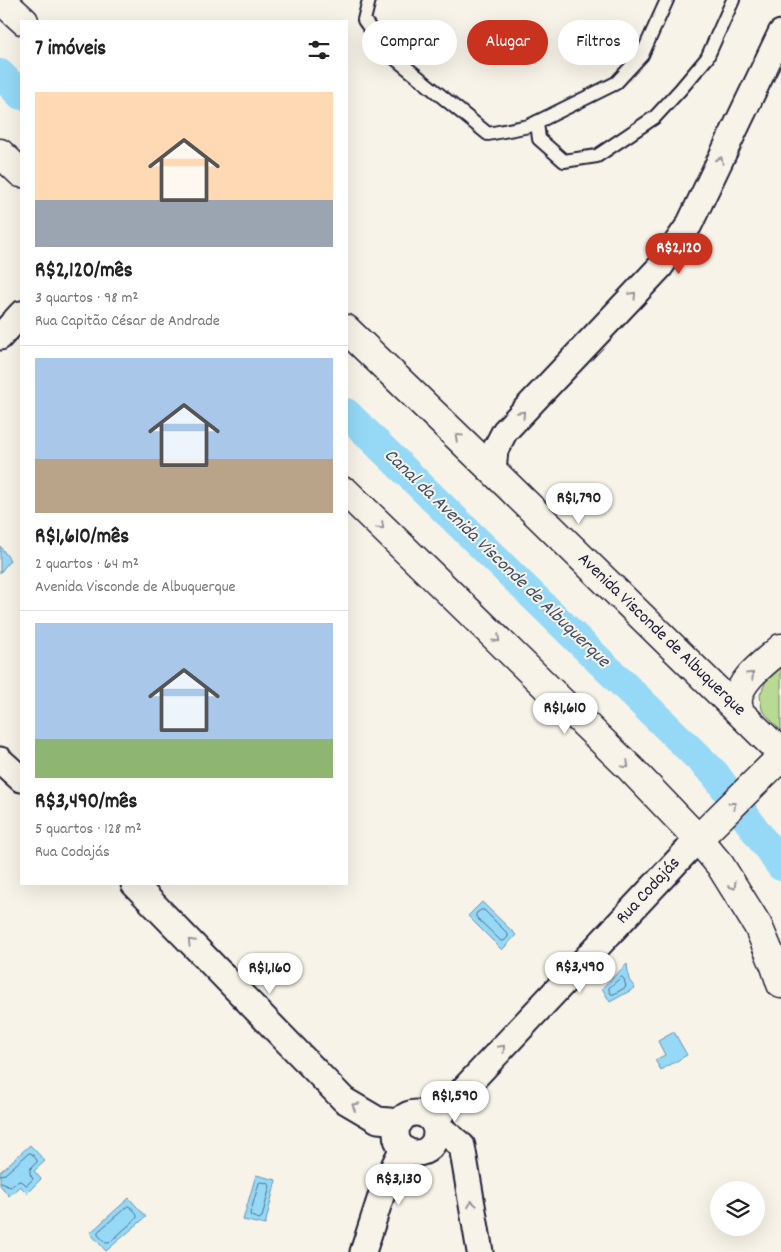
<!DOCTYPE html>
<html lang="pt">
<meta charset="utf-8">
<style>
body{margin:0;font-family:Dekko,sans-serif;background:#f6f6f6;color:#222;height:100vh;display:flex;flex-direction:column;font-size:19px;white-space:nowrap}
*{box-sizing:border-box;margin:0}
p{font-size:16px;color:#767676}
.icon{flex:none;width:28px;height:28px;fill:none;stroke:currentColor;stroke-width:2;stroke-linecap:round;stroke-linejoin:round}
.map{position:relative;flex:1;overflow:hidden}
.sheet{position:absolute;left:20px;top:20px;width:328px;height:865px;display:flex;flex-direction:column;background:#fff;border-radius:0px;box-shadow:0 5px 20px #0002}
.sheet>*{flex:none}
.top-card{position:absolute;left:362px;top:20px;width:342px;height:45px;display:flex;gap:10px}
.controls{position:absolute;left:710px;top:1181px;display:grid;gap:10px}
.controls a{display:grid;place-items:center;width:55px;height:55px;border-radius:50%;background:#fff;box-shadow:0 5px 20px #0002;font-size:25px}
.price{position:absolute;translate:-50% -42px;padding:0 11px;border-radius:18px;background:#fff;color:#222;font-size:16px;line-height:32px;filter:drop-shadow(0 1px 2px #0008)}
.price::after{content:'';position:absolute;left:50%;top:30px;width:15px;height:11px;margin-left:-8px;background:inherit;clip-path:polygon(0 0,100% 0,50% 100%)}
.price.selected{background:#c8321e;color:#fff}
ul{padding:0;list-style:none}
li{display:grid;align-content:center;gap:10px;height:265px;padding:0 15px}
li+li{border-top:1px solid #e0e0e0}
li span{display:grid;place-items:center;height:155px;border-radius:0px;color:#555}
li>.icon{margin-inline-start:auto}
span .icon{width:90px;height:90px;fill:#fffc;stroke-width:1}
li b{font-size:21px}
h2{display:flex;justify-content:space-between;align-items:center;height:60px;padding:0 15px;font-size:21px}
.tag{padding:0 18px;border-radius:22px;background:#fff;box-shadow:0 5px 20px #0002;font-size:18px;line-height:45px}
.tag.selected{background:#c8321e;color:#fff}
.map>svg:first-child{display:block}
.green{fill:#b9da93;stroke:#6e7e67}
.water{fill:#95d9f7;stroke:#6790ac}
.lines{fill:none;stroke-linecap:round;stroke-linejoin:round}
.shore{stroke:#506b86;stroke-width:1}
.canal{stroke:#95d9f7;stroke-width:30}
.service-casing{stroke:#22223b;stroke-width:16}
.minor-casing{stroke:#22223b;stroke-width:29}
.tertiary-casing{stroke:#22223b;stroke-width:31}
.secondary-casing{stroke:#22223b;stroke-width:31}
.service{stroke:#f7f3e8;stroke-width:12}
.minor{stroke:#f7f3e8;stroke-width:25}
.tertiary{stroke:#f7f3e8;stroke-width:28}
.secondary{stroke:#f7f3e8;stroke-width:28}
.oneway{stroke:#97959a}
.labels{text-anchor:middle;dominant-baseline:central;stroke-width:4;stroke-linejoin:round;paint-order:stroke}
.street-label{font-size:18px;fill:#22223b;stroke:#f7f3e8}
.water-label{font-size:19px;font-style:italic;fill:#3f506a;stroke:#f7f3e8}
</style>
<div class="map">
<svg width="781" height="1252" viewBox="0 0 781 1252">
<rect width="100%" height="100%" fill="#f7f3e8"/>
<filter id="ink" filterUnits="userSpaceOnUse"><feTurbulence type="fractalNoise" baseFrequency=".02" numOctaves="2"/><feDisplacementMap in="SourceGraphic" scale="10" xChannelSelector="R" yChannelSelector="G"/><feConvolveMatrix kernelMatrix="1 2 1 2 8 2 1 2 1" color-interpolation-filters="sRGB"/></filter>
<g filter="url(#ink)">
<!-- green -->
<path class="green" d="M781,667v64l-19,-21 -2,-15 6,-14z"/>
<!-- water -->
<g class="water">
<path d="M0,546l10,14 -10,13z"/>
<path d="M482,902l34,33 -14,15 -34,-34z"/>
<path d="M627,964l2,16 6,8 -25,14 -8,-14z"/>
<path d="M674,1032l13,23 -26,15 -6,-10 10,-5 -7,-14z"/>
<path d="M30,1145l15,16 -11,10 7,8 -14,14 -7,-7 -11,10 -9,-11v-13z"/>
<path d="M256,1175l20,5 -11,45 -22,-5z"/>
<path d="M129,1198l17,19 -40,34 -16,-18z"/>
</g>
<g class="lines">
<!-- shore -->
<g class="shore">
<path d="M481,910h3l24,24v3l-4,4h-3l-25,-24v-3z"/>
<path d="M622,977l2,2 2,8 -12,7h-3l-2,-4v-2z"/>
<path d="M0,1175l5,-1 24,-21h2l6,7v2l-7,7v5l3,5 -5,5 -2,1 -3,-3 -4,-1 -9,6 -6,-4 -4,-1"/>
<path d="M261,1182l7,1 2,3 -8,31 -3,2 -8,-3 -1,-2 9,-31z"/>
<path d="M128,1206c4,1 10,8 9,12l-28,25h-3l-8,-8v-3z"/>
</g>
<!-- canal -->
<g class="canal">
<path d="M0,74l21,21"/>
<path d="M346,413l369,361 66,92"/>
</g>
<!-- service casing -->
<g class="service-casing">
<g id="service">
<path d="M369,0l-5,20 22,31 102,83 41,-8 87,-43 26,-28 25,-55"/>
<path d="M537,122l2,17 25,22 33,-5 58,-39 25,-27 27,-32 26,-58"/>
</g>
</g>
<!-- minor casing -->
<g class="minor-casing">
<g id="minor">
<path d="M0,337l21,-23"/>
<path d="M493,471l2,-21 10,-19 155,-164 29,-42 92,-192"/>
<path d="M0,760l21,19"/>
<path d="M134,884l210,216 34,20 22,2"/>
<circle cx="416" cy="1133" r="20"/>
<path d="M363,1252l22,-68 18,-36"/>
<path d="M480,1252l-18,-106 -29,-24 265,-283"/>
</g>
</g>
<!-- tertiary casing -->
<g class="tertiary-casing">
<path id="tertiary" d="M739,711c0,-3 -2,-8 -1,-12 2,-20 29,-38 43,-51"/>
</g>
<!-- secondary casing -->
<g class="secondary-casing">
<g id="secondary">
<path d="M1,0l23,21"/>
<path d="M0,153l21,20"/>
<path d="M346,329l147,142 288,282"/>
<path d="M346,492l285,277 67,70 22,26 38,61 17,40 6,18"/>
<path d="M698,839l83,-82"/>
</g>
</g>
<!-- service -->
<use href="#service" class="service"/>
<!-- minor -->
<use href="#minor" class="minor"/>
<!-- tertiary -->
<use href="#tertiary" class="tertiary"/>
<!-- secondary -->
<use href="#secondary" class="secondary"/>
</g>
<!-- one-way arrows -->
<defs><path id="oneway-chevron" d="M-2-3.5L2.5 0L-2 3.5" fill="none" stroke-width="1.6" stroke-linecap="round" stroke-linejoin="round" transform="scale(1.25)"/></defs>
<g class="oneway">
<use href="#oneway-chevron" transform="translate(720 160) rotate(-64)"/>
<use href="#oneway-chevron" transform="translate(633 295) rotate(-47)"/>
<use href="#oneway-chevron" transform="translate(522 414) rotate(-47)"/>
<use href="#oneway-chevron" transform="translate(458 437) rotate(-136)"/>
<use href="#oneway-chevron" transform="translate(381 526) rotate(44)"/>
<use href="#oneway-chevron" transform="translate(497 639) rotate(44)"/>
<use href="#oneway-chevron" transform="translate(751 675) rotate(-44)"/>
<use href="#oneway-chevron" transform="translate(626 765) rotate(44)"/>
<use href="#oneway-chevron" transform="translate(733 805) rotate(-44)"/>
<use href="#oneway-chevron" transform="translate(733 886) rotate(58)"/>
<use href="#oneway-chevron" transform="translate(191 942) rotate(-134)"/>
<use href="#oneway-chevron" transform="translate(502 1048) rotate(-47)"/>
<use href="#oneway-chevron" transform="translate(355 1106) rotate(-150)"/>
<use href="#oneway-chevron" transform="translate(472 1204) rotate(-100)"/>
</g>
</g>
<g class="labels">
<!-- street labels -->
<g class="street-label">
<text transform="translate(661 635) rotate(44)">Avenida Visconde de Albuquerque</text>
<text transform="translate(649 891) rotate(-47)">Rua Codajás</text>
</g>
<!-- water labels -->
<g class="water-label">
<text transform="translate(496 559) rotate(44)">Canal da Avenida Visconde de Albuquerque</text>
</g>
</g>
</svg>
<div class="controls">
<a><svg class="icon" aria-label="layers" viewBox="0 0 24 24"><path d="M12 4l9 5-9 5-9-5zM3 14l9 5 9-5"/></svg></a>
</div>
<b class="price selected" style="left:679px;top:275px">R$2,120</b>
<b class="price" style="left:579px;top:525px">R$1,790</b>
<b class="price" style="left:565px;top:735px">R$1,610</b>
<b class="price" style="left:580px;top:994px">R$3,490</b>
<b class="price" style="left:270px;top:995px">R$1,160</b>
<b class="price" style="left:455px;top:1123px">R$1,590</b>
<b class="price" style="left:399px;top:1206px">R$3,130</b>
<div class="top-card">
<a class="tag">Comprar</a>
<a class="tag selected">Alugar</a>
<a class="tag">Filtros</a>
</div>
<section class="sheet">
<h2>7 imóveis<svg class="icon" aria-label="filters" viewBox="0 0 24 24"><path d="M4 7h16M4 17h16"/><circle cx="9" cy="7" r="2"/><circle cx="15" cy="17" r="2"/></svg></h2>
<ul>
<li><span style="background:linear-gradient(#ffd9b3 70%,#9aa5b1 0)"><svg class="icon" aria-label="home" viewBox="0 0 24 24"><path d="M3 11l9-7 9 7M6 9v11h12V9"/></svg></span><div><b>R$2,120/mês</b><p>3 quartos · 98 m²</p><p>Rua Capitão César de Andrade</p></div></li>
<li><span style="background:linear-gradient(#a9c7e8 65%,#b9a48a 0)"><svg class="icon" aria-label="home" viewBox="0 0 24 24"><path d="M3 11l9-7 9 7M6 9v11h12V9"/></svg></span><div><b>R$1,610/mês</b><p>2 quartos · 64 m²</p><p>Avenida Visconde de Albuquerque</p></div></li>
<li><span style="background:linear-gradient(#a9c7e8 75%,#8fb573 0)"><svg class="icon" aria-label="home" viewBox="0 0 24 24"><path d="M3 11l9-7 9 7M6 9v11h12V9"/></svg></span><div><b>R$3,490/mês</b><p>5 quartos · 128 m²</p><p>Rua Codajás</p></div></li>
</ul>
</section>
</div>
